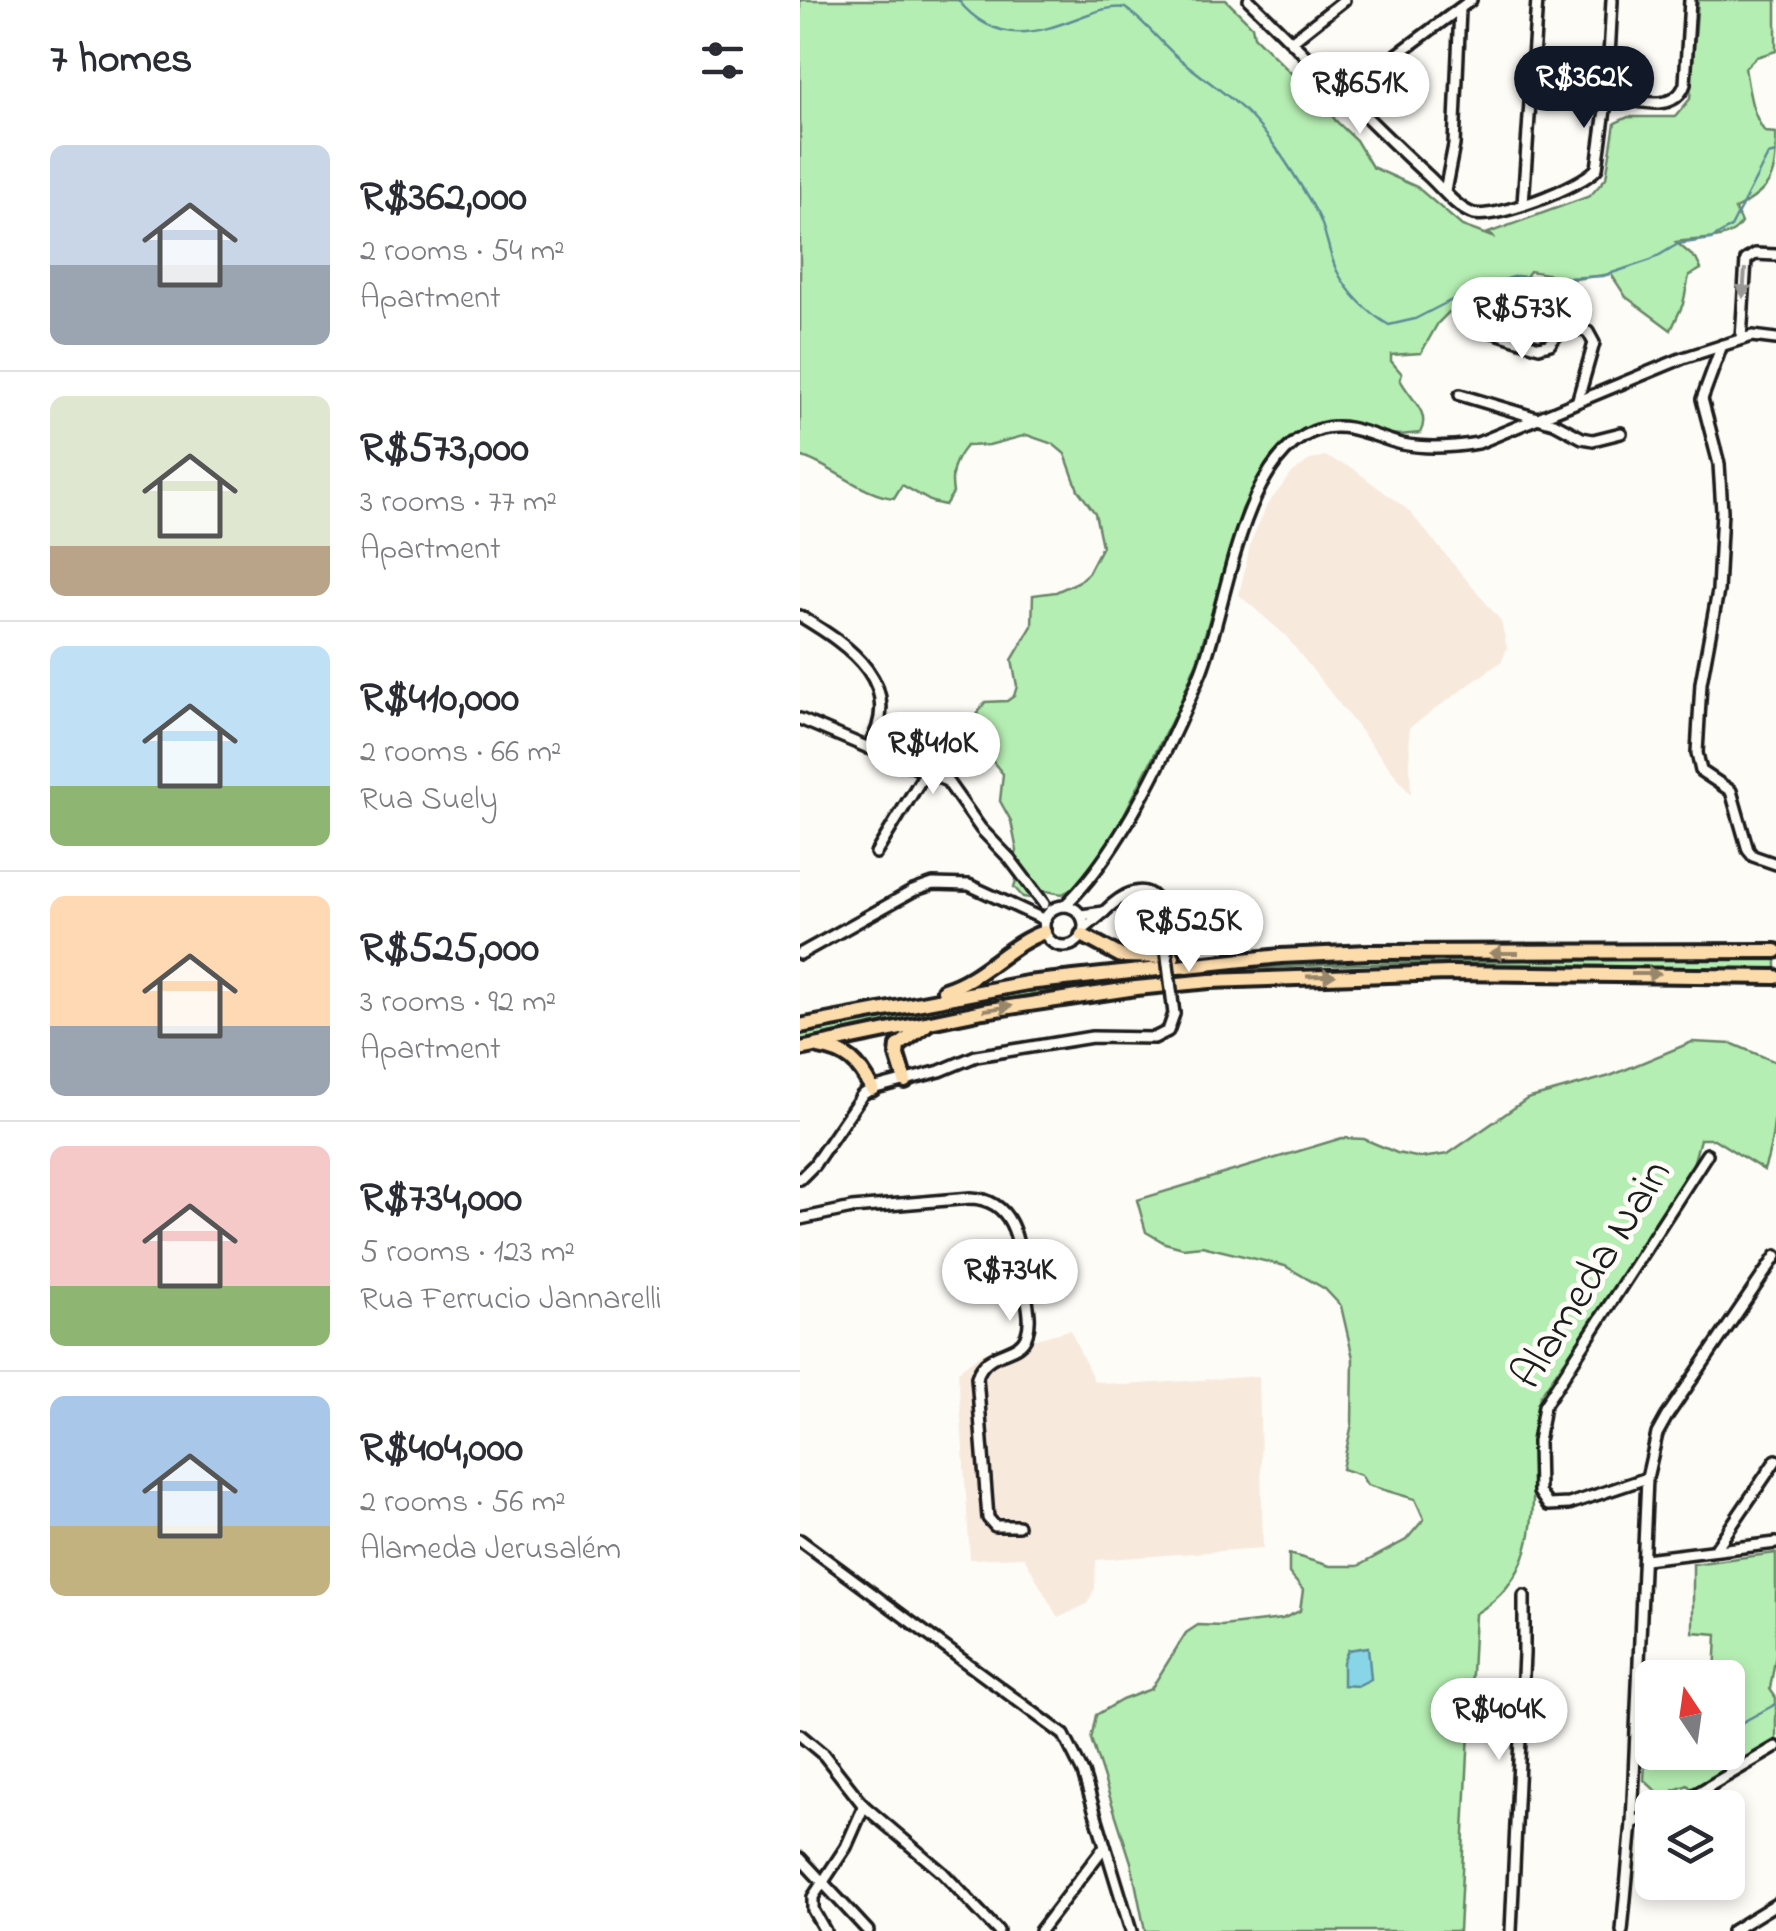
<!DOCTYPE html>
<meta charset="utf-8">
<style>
body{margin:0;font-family:"Indie Flower",sans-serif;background:#f2f2f3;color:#2b2b33;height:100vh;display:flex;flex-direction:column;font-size:38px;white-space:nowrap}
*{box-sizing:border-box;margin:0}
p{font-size:32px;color:#7c7c81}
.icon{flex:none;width:55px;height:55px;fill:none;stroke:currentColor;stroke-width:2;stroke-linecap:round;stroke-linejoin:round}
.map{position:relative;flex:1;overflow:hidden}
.panel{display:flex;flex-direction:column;background:#fff;width:800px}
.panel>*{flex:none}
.needle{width:65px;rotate:347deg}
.controls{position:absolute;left:835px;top:1660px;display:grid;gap:20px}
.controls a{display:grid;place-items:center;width:110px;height:110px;border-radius:15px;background:#fff;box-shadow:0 5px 15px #0003;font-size:50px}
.price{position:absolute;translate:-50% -85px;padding:0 22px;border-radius:35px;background:#fff;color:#222;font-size:32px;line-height:65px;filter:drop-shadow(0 2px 5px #0008)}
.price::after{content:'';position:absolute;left:50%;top:60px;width:30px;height:22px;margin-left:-15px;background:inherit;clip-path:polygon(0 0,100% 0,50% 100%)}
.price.current{background:#111827;color:#fff}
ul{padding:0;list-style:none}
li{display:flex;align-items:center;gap:30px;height:250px;padding:0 50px}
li+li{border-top:2px solid #e1e1e2}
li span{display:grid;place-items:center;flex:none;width:280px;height:200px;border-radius:15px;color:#555}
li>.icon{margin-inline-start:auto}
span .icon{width:120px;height:120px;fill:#fffc;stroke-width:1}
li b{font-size:42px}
h2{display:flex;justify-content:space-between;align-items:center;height:120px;padding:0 50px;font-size:42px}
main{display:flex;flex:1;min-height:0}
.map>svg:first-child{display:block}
.built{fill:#f8e9dd}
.green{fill:#b5eeb2;stroke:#688567;stroke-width:2.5}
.water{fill:#88d5e7;stroke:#5d8b96;stroke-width:2.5}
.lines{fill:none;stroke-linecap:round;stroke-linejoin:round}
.stream{stroke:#5d8b96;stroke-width:2.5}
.minor-casing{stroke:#1c1c1c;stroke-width:16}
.highway-casing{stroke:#1c1c1c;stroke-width:20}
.minor{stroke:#fdfcf7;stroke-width:9}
.highway{stroke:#fddcac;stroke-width:12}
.minor-bridge-casing{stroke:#1c1c1c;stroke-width:16;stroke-linecap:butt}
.minor-bridge{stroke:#fdfcf7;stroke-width:9}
.oneway{fill:#989794}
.oneway2{fill:#98866b}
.labels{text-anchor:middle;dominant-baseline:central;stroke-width:10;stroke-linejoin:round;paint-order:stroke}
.street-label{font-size:45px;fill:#1c1c1c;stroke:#fdfcf7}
</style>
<main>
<section class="panel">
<h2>7 homes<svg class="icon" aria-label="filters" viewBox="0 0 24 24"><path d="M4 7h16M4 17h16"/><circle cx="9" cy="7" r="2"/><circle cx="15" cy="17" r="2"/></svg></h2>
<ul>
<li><span style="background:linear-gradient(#c9d6e8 60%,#9aa5b1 0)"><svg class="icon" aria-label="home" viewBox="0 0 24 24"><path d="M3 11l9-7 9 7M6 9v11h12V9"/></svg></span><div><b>R$362,000</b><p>2 rooms · 54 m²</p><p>Apartment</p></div></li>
<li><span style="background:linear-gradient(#dfe7d0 75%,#b9a48a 0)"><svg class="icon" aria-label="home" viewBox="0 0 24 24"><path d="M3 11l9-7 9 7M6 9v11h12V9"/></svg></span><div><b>R$573,000</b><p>3 rooms · 77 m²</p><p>Apartment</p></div></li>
<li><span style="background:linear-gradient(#bfe0f5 70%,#8fb573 0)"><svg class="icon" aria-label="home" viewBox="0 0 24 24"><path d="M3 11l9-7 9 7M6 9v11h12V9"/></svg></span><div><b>R$410,000</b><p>2 rooms · 66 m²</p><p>Rua Suely</p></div></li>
<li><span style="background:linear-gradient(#ffd9b3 65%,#9aa5b1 0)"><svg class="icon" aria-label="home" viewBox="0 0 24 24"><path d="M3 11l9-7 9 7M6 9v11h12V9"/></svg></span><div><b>R$525,000</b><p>3 rooms · 92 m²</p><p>Apartment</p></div></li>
<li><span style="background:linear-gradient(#f6c9c9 70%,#8fb573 0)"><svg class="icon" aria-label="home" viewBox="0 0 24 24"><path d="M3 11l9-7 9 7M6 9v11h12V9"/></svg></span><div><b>R$734,000</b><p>5 rooms · 123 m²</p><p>Rua Ferrucio Jannarelli</p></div></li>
<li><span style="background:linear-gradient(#a9c7e8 65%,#c2b280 0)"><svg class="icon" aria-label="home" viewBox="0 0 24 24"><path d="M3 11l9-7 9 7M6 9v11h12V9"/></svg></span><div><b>R$404,000</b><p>2 rooms · 56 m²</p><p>Alameda Jerusalém</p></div></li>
</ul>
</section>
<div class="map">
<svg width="976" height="1931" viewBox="0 0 976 1931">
<rect width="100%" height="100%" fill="#fdfcf7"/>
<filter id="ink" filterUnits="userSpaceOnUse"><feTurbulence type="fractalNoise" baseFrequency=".01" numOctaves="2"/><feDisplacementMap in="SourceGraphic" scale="20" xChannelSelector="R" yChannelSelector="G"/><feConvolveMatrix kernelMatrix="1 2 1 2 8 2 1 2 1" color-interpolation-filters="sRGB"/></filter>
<g filter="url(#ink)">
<!-- built -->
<g class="built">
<path d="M524,456l28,12 56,42 93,111 6,27 -5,13 -93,67 2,67 -126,-160 -46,-40 12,-54 16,-36 26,-33 15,-11z"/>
<path d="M270,1330l24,51 31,4 134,-9 4,172 -167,12 -1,28 -8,16 -29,14 -34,-61 -54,2 -12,-188 26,-19z"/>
</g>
<!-- green -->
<g class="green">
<path d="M0,0h426l26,26 2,10 42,42 22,13 17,29 21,20 16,27 45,20 45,39 33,12 -7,-5 102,-37 16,-18 9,-55 13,-6h47l15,-18 8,-99h78v51l-20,6 -11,11c4,23 6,45 20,64l11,1c0,42 -2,56 -41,76l6,14c-11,20 -44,15 -65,19l20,17 5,10 -12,7 -6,28 -12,26 -45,-33 -15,-23 -36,5 -45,-8 -8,11 -1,16 -11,11h-58l-14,14 -17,30 -30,2v6l11,13 -2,5c8,18 32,33 20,54l-21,2 -68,-10 -53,30 -19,23 -17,32 -45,151 -19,47 -71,140 -31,39 -14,7 -16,-3 -16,7 -7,-1 -9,-10 3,-10 -6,-8 6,-18 -6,-30 -11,-20 3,-27 -14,-17 1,-24 -7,-6 -8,1 -1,-9 11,-17 22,-1 7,-5 3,-10 -5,-26 20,-34 1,-31 23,-3 22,-10 10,-9 14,-27 -7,-33 -17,-23 -13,-36 -12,-10 -26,-9 -38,10 -23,1c-13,16 -16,27 -13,47l-8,12 -13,-3 -30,-17 -8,13c-30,-2 -63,-33 -94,-42z"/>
<path d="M589,959l387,1v10c-175,-3 -351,-13 -525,-1 -152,10 -303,37 -451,72v-6c195,-43 389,-74 589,-76z"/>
<path d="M892,1042l41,2 43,18c0,37 0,74 -12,108l-50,-31h-14l-12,44 -148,213c-20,78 21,167 -65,218l-16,317h-314l-14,-69 -40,-123 5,-24 26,-15 29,-11 35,-56 12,-8 24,1 60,-7 18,-8 3,-21 -14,-17v-19l41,12h28l48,-26 18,-21 -9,-20 -48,-14 -6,-10 -19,-6 10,-45 1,-66 -12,-52 -16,-17 -40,-23 -83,-20 -19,2 -18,-5 -19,-11 -9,-32 205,-62 22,1 33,14 24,5 27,-4 79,-55 83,-23z"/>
<path d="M976,1553v101l-6,35 6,9v43l-83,51 -5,-7 -14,5 2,11 -8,1 -24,-22 5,-76h3v48h76v-74l-13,-1 2,-43 -24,-2v-68z"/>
</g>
<!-- water -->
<path class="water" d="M568,1647l3,32 -14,7 -14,-1v-23l5,-12z"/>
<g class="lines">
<!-- stream -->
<g class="stream">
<path d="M158,0c58,72 127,0 167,8 21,14 36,36 56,52 25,21 54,38 76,64 21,23 44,61 60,89 10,18 11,40 20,58 11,22 31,42 52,54l26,-6 58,-30 44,-13 29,3 57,-3 48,-16 27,-16 33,-5 20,-12 37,-72 8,-2"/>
<path d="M928,1730l48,-26"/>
</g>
<!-- minor casing -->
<g class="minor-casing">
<g id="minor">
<path d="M449,0c59,57 115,117 176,173 14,12 29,33 46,40 19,9 113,-27 126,-45l10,-73 5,-95"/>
<path d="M492,41l52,-41"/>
<path d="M544,94l127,-94"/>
<path d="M807,95c25,4 67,21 78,-11l5,-84"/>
<path d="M645,191l9,-46 6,-136"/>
<path d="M723,204l14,-204"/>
<path d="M671,325l68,22 11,-3c11,-16 18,-19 38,-12l6,11 -16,56"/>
<path d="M941,339l5,-79 9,-6 21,1"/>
<path d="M922,345l-20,54 17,65 3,47 -4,80 -17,92 -4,70 4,18 30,20 17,59 5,6 23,8"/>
<path d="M660,395l94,28 28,15 11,2 28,-7"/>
<path d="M0,616c50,30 107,69 68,132"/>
<path d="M0,719l147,62 34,48 29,30 34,45"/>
<path d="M76,853l49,-80"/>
<circle cx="264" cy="926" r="20"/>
<path d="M264,906c57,-53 107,-162 137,-234 27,-67 40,-221 120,-243 28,-8 55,9 81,15 25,5 52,3 76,-1l205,-85 69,-22 24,3"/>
<path d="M304,912c15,-15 43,-35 55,-6 4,10 4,23 6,34"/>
<path d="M281,915l23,-3 -20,17"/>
<path d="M0,954l113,-63 20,-7 36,1 76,35"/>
<path d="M0,1179l14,-14 48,-70 10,-6 68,-18 36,-15 116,-19 62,1 14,-7 6,-17"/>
<path d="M0,1219l52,-11 119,-10c48,2 48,53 54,90 2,15 7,32 2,46 -8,24 -40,13 -50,43l11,141 7,8h23"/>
<path d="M847,1478l-78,26 -21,1 -9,-13 -1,-50 6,-36 163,-252"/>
<path d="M0,1540l264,195 19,38 48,158"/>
<path d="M915,1550l61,-90"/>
<path d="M845,1559l131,-16"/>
<path d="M0,1735l24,20 40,51 79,67 55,58"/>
<path d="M872,1808l104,-61"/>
<path d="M832,1823l20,-8"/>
<path d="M0,1858l68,73"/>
<path d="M25,1931l-12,-21v-13l33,-50 18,-41"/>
<path d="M240,1931l65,-85"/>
<path d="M711,1931l13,-277v-58"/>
<path d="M822,1931l10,-108 15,-345 10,-44 10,-18 109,-160"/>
<path d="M932,1931l44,-27"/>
</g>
</g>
<!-- highway casing -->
<g class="highway-casing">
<g id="highway">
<path d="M282,935l39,21 52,1"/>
<path d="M144,990c38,-11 63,-45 100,-58"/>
<path d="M0,1026l227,-43 254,-27 88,-4 407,-1"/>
<path d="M19,1047c29,5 40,16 53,42"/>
<path d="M0,1049l183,-38 153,-23 74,-7 238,-8 328,4"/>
<path d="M105,1081l-8,-26 1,-9 28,-21"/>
</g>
</g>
<!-- minor -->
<use href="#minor" class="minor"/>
<!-- highway -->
<use href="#highway" class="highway"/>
<!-- minor-bridge casing -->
<g class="minor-bridge-casing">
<path id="minor-bridge" d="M365,940l9,74"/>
</g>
<!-- minor-bridge -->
<use href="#minor-bridge" class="minor-bridge"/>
</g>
<!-- one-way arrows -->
<defs><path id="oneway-solid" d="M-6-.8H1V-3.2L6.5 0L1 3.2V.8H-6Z" transform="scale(2.5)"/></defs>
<use class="oneway" href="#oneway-solid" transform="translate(944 283) rotate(94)"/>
<g class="oneway2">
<use href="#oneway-solid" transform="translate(704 953) rotate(-180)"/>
<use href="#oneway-solid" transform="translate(846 974)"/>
<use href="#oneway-solid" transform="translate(521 976) rotate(-2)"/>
<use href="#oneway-solid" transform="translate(198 1008) rotate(-9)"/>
</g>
</g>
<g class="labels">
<!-- street labels -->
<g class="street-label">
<text transform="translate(793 1275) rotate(-58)">Alameda Nain</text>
</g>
</g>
</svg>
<div class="controls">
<a><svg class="needle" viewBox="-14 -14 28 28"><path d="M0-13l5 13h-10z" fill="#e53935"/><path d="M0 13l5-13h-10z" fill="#7c7c81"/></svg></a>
<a><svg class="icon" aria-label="layers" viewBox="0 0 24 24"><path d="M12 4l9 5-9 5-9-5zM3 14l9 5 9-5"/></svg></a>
</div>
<b class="price current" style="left:784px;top:131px">R$362K</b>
<b class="price" style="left:560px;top:137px">R$651K</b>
<b class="price" style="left:722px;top:362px">R$573K</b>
<b class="price" style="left:133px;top:797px">R$410K</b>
<b class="price" style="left:389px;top:975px">R$525K</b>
<b class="price" style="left:210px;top:1324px">R$734K</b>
<b class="price" style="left:699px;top:1763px">R$404K</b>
</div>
</main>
